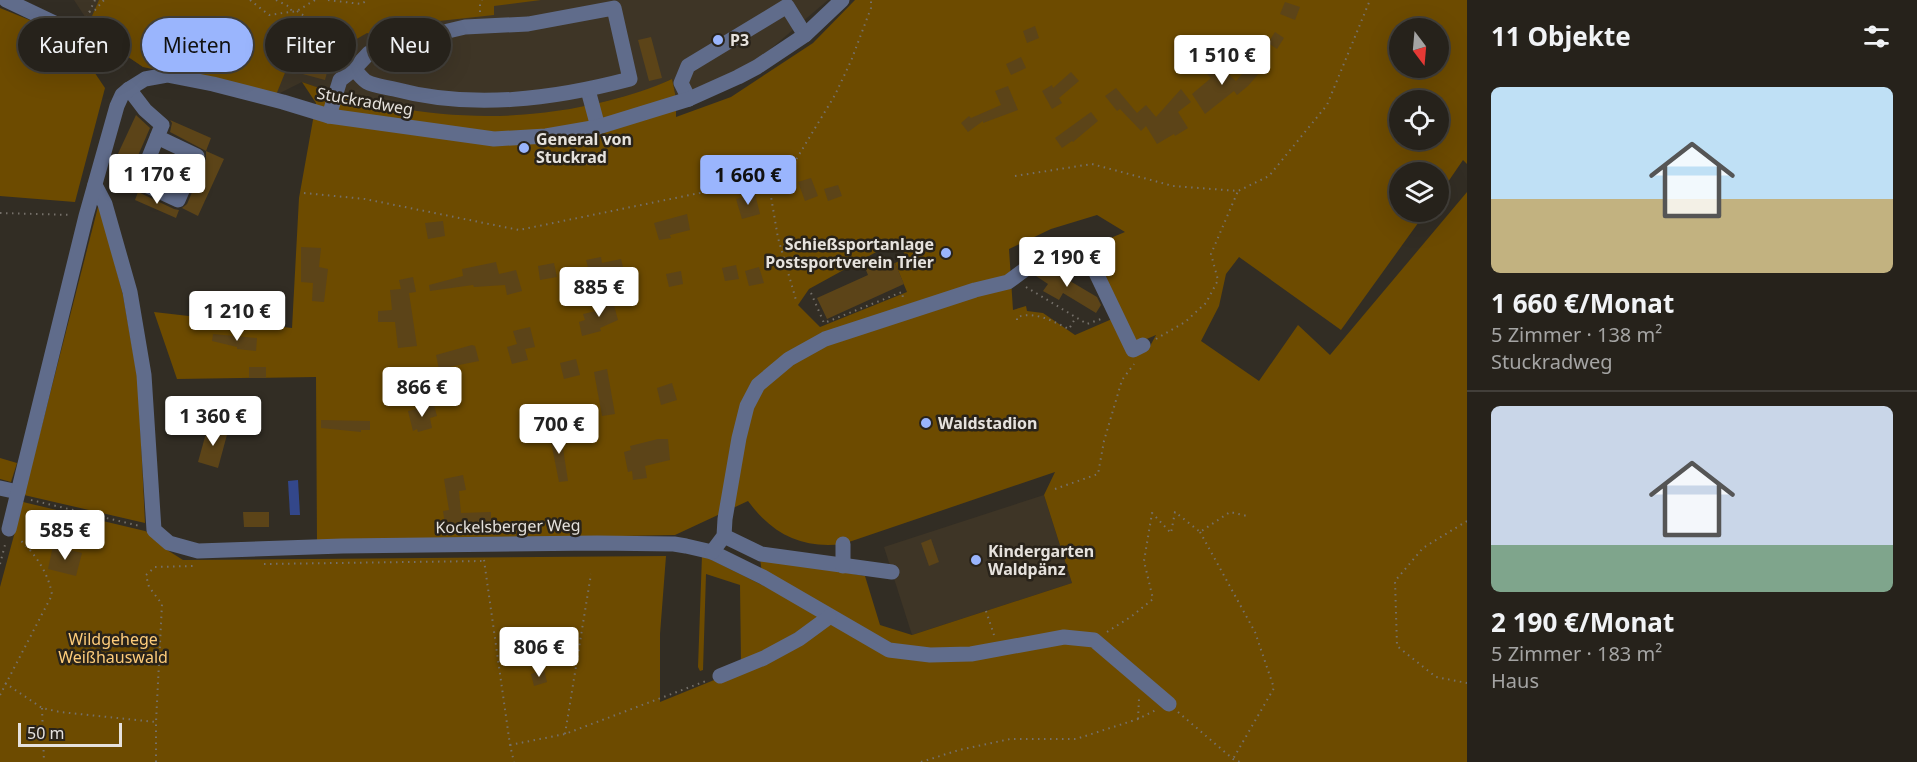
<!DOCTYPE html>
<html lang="de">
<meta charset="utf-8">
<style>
body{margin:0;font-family:"Noto Sans",sans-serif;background:#2e2a24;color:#f1f3f6;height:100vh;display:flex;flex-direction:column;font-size:22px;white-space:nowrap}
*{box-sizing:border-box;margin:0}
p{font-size:20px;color:#a4a4a3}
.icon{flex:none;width:33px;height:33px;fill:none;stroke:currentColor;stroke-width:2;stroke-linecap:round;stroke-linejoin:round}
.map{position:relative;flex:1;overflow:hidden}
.sheet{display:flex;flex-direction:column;background:#26221b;width:450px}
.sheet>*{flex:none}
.hud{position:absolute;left:18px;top:18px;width:570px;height:54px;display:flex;gap:12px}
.needle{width:39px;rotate:164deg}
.fabs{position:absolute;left:1389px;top:18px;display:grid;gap:12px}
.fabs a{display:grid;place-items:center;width:60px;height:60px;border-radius:50%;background:#26221b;box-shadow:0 6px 24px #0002,0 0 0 2px #423f3a;font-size:30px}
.scale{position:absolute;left:18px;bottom:15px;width:104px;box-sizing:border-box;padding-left:6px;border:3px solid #e6e2dd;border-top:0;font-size:16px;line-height:21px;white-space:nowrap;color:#e6e2dd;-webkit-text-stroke:4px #29231a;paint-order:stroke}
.price{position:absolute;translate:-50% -51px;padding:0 14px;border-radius:6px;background:#fff;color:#222;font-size:20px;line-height:39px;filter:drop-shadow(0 2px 3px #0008)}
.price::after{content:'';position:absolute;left:50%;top:36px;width:18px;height:14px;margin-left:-9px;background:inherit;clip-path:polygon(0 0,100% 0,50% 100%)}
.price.current{background:#9ab5fd;color:#111}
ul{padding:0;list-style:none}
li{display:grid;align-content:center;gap:12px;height:318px;padding:0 24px}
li+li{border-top:2px solid #423f3a}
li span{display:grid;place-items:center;height:186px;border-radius:9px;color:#555}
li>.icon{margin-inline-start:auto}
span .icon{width:108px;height:108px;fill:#fffc;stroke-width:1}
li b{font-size:26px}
h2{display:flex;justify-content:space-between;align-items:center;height:72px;padding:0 24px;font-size:26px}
.pill{padding:0 21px;border-radius:27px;background:#26221b;box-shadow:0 6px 24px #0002,0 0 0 2px #423f3a;font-size:21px;line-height:54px}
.pill.current{background:#9ab5fd;color:#111}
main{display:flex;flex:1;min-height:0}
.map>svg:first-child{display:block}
.built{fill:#3e3526}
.green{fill:#6d4b00;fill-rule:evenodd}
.water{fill:#33478a}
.building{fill:#5c4418}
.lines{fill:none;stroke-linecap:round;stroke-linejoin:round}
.path{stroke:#757069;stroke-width:2;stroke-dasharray:1.5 4.5;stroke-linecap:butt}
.minor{stroke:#606c8b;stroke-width:15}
.poi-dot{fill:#9ab5fd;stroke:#29231a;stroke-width:2}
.labels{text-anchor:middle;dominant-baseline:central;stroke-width:5;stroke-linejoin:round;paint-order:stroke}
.poi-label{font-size:16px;font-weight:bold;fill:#e6e2dd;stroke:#29231a;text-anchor:start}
.street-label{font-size:16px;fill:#e6e2dd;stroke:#29231a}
.park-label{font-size:16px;fill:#fecc7a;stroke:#29231a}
</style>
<main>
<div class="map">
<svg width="1467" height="762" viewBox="0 0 1467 762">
<rect width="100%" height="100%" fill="#322d24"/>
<!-- built -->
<g class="built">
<path d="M74,0h754l-74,63 -78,35 -4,-19 -24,11 -56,15 -49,9 -69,3 -51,-4 -86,-18 -35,-13 -26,13 -133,-28 -28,-19 -26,-25z"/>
<path d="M1044,495l28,88 -160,52 -28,-88z"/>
</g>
<!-- green -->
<g class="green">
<path d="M99,0h442l-47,6v9l-64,7 -50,15 -13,-4 -31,18 -39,-8 -21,52 -133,-28 -28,-19 -26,-25z"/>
<path d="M855,0h612v164l-4,-4 -24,35 -1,-23h-38v40h26l-85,118 -102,-73 -13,17 -7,32 -18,35 58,40 39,-56 32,30 137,-163v570h-1467v-175l23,-85 122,29 7,3 12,14 19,12 483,-4 -6,78v68l123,-50 50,-36 -71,-42 -2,-16 105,18 15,49 32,10 160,-52 -28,-88 11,-23 -212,72c-41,5 -71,-10 -95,-43l-73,34 -358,7 -1,-165 -139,2 -23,-67 138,16 7,-130 17,-95 -14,-21c100,36 202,45 305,19 23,-6 44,-12 65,-22l4,19v19l55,-20 82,-54zM1400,28h38v40h-38zM1400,100h38v40h-38zM1097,215l28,17 -36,15 46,97 21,-9 -7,13 -19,9 -18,-38 -37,16 -32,-22 -16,-2 -1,-5 -13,4 -4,-61 42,-20zM898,240l8,18 -11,5 12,29 -87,35 -22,-22 11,-16z"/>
<path d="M0,8l42,17 32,17 31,46 -30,114 -75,-6z"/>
<path d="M99,203l24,92 15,85 7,143 -121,-28z"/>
<path d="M0,458l17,5 -6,19 -11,-3z"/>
<path d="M702,555l114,57 2,8 -77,44 -1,-79 -34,-11 -3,96 -3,1 -2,-4z"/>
</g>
<!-- water -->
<path class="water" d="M298,480l2,35h-10l-2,-34z"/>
<!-- building -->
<g class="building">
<path d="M1285,2l15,5 -5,13 -15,-6z"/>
<path d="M1035,26l4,12 -12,5 -4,-12z"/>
<path d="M1275,32l9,6 -7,11 -9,-6z"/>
<path d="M651,37l11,41 -13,3 -11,-41z"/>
<path d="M301,49l30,8 -6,23 -30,-8z"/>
<path d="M1021,57l5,11 -15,7 -5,-11z"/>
<path d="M1215,63l21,18 16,-18 9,8 -13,15 -11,9 -3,-4 -29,23 -13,-20 19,-16 -5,-5z"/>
<path d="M1071,72l8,9 -20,17 3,5 -10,6 -10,-18 10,-6 1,3z"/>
<path d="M1008,86l10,24 -35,13v-2l-15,11 -7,-9 8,-7 2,2 30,-13 -6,-14z"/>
<path d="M1116,88l21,25 9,-8 10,12 25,-28 10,13 -13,10 10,16 -13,8 -1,-2 -17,10 -11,-18 -5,5 -21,-22 -3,2 -12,-15z"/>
<path d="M1091,112l7,9 -25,21 -1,-1 -10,7 -7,-10z"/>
<path d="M136,115l14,13 -23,53 -18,-8z"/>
<path d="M170,120l41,18 -5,13 -36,-19 2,-9z"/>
<path d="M206,151l18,8 -26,57 -16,-8 5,-4 19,-44z"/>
<path d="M811,178l7,18 -13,5 -7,-19z"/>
<path d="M838,185l4,11 -14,5 -4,-12z"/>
<path d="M138,192l36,17 5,1 -3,8 -41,-18z"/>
<path d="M755,194l5,20 -18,5 -6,-20z"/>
<path d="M687,214l3,16 -20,5 1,3 -12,2 -5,-17z"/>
<path d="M443,221l2,15 -17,3 -3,-16z"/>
<path d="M301,247l20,1 -2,19 9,2 -4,33 -12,-1 1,-18 -12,-1z"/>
<path d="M884,256l4,10 7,-3 9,21 -77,35 -10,-21 51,-23 -4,-10z"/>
<path d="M601,257l1,6 19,-4 3,12 -33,7 -5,-18z"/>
<path d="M496,262l3,12 17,-4 6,21 -15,4 -2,-10 -31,2 -1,-2 -43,6 -1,-6 34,-9 -1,-7z"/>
<path d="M554,263l3,14 -17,3 -2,-14z"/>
<path d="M736,265l3,14 -14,2 -3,-13z"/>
<path d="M1047,265l10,6 1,-2 14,8 -2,4 27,16 4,8 -5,8 -33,-20 -4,7 -16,-9 5,-7 -12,-8 2,-4z"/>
<path d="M759,267l5,16 -15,3 -4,-15z"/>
<path d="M681,271l2,13 -14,3 -3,-13z"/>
<path d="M413,277l3,15 -7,1 8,53 -19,2 -3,-26h-17v-11l14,-1 -2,-20 11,-1 -2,-9z"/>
<path d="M612,298l6,22 -18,8 1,3 -19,5 -3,-14 6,-2 -2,-6 13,-3 -2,-6 5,-2v-2z"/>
<path d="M530,327l5,20 -10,2 3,11 -16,4 -5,-17 10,-3 -4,-13z"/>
<path d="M213,334l44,4 -1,13 -19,-2v-2l-25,-6z"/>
<path d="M472,345l3,1 4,15 -40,8 -3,-14z"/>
<path d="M576,359l4,16 -16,4 -4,-16z"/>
<rect x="249" y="367" width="17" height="11"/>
<path d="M607,369l8,45 -13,2 -8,-44z"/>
<path d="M672,383l5,17 -16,5 -4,-17z"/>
<path d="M434,405l3,11 -7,2 2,10 -14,4 -1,-3 -4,2 -5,-20z"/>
<path d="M321,420l49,1v9h-9v2l-40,-4z"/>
<path d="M208,426l20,5 -10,37 -20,-6z"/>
<path d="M560,429l8,52 -9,1 -10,-50z"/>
<path d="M658,439h10l2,21 -25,6 2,12 -14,2 -1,-9 -4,1 -4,-20 7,-2 -1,-4z"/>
<path d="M463,475l3,15 -7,1 2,22 30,-1v14l-33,1v-4l-13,1 -2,-13 6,-1 -5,-31z"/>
<path d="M243,512h26v15h-25z"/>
<path d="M931,539l8,23 -10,4 -8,-23z"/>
<path d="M53,546l29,7 -6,23 -28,-7z"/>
<path d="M544,670l3,12 -13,4 -3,-12z"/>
</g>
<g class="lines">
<!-- path -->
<g class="path">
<path d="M250,0l19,15 28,-4 18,-11"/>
<path d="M276,0l14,7 2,5"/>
<path d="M328,0l33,4 7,-4"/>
<path d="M297,11l55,38"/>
<path d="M89,12l6,-2 9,-10"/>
<path d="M480,12v-8l2,-4"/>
<path d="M84,23l11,-23"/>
<path d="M1015,176l77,-12 81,22 65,5 31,-15 58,-71 43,-105"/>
<path d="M768,179l23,-11 44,-73 16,-34 20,-53v-8"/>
<path d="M304,193l61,6 154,31 249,-51 10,59 18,62"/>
<path d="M0,213l72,2"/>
<path d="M1026,287l61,37 14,-5"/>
<path d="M811,293l13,30 78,-31 1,6"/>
<path d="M1017,320v-3c19,-6 35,4 52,12l7,-12"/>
<path d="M1156,339l29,-17 21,-19 12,-23 -7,-26 27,-63"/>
<path d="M1055,489l43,-15 6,-33 18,-61 12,-16"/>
<path d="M31,500l109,26"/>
<path d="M1467,521l-44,27 -28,33 2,65 39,31 31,6"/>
<path d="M1200,532l55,100 19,56 -41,71"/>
<path d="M484,560l26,185 4,17"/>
<path d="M0,564l6,-23"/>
<path d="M264,564l220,-3"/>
<path d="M986,611l8,24"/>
<path d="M1107,632l25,-16 21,-17 -9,-38 8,-48 19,20 4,-21 25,20 30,-20 17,4"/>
<path d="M5,683l37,25 18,4 96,10"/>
<path d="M0,695l52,-100c-3,-21 -17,-42 -33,-56"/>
<path d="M42,708l2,54"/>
<path d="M1178,712l55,47 7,3"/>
<path d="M1138,719l1,-20"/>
<path d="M565,734l26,-160"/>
<path d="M510,745l55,-11 141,-53"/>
<path d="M156,762v-40l6,-118 -13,-17 -3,-12 9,-8 38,-1"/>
<path d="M921,762l38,-12 51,-11h66l62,-20 18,-9"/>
</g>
<!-- minor -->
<g class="minor">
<path d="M6,0l59,28 14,9"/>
<path d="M129,89l16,21 17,15 -23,57 39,18 19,-44 -40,-19"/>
<path d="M588,90l10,37"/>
<path d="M689,99l-8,-16 7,-17 99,-60 18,29"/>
<path d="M329,116l11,-36 14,-11c4,4 8,10 13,13 7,4 19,5 27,7 78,21 160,10 236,-10l-16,-71 -86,16 -63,3 -72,17 -24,9 -15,16"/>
<path d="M95,185l10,19 25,88 14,83 10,155 15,13 29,8 144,-5 255,-3 77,1 12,2 26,6 51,25 126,73 41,5 41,-1 93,-17 30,3 75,64"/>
<path d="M0,488l18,4"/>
<path d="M9,529l77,-313 31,-110 5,-11 7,-6 16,-10 22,-4 46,9 70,18 46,14 165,23 52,-3 52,-9 91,-28 49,-22 19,-10 48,-32 37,-35"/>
<path d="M724,536l37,18 131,18"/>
<path d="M843,544v22"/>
<path d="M712,552l12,-16 1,-17 14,-81 8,-32 11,-21 31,-26 36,-20 150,-49 33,-8 35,-26 43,-4 47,98 10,-5"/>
<path d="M720,676l44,-18 35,-19 30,-22"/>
</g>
</g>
<!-- markers -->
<g class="poi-dot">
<circle cx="718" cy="40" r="6"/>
<circle cx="524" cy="148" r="6"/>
<circle cx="946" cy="253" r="6"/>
<circle cx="926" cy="423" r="6"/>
<circle cx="976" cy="560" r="6"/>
</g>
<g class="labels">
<!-- poi labels -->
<g class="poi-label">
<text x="730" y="40">P3</text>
<text x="536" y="139">General von<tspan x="536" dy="18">Stuckrad</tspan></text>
<text x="934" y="244" text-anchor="end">Schießsportanlage<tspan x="934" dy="18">Postsportverein Trier</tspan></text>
<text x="938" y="423">Waldstadion</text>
<text x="988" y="551">Kindergarten<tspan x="988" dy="18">Waldpänz</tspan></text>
</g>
<!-- street labels -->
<g class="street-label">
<text transform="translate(365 101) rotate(10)">Stuckradweg</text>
<text transform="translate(508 526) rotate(-1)">Kockelsberger Weg</text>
</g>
<!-- park labels -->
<g class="park-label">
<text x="113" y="639">Wildgehege<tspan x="113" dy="18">Weißhauswald</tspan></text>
</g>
</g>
</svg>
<div class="fabs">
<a><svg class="needle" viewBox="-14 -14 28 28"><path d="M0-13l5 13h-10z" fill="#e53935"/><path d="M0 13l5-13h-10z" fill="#a4a4a3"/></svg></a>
<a><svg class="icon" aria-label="locate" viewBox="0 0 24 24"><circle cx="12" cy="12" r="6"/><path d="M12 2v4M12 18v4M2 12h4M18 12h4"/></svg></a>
<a><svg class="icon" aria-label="layers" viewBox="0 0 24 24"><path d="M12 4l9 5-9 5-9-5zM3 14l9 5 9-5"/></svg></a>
</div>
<div class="scale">50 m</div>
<b class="price" style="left:1222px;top:86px">1 510 €</b>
<b class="price" style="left:157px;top:205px">1 170 €</b>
<b class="price current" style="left:748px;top:206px">1 660 €</b>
<b class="price" style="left:1067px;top:288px">2 190 €</b>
<b class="price" style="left:599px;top:318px">885 €</b>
<b class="price" style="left:237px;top:342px">1 210 €</b>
<b class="price" style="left:422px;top:418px">866 €</b>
<b class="price" style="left:213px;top:447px">1 360 €</b>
<b class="price" style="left:559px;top:455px">700 €</b>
<b class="price" style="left:65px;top:561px">585 €</b>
<b class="price" style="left:539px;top:678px">806 €</b>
<div class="hud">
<a class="pill">Kaufen</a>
<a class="pill current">Mieten</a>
<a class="pill">Filter</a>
<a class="pill">Neu</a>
</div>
</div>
<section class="sheet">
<h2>11 Objekte<svg class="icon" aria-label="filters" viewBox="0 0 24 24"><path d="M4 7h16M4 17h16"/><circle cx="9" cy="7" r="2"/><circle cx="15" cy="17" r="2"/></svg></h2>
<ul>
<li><span style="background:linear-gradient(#bfe0f5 60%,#c2b280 0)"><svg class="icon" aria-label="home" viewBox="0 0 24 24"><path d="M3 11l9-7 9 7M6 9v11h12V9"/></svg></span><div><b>1 660 €/Monat</b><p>5 Zimmer · 138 m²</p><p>Stuckradweg</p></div></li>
<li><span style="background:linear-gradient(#c9d6e8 75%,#7fa58c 0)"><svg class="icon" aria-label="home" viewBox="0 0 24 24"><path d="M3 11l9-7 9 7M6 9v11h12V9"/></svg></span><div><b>2 190 €/Monat</b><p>5 Zimmer · 183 m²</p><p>Haus</p></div></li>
</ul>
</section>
</main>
